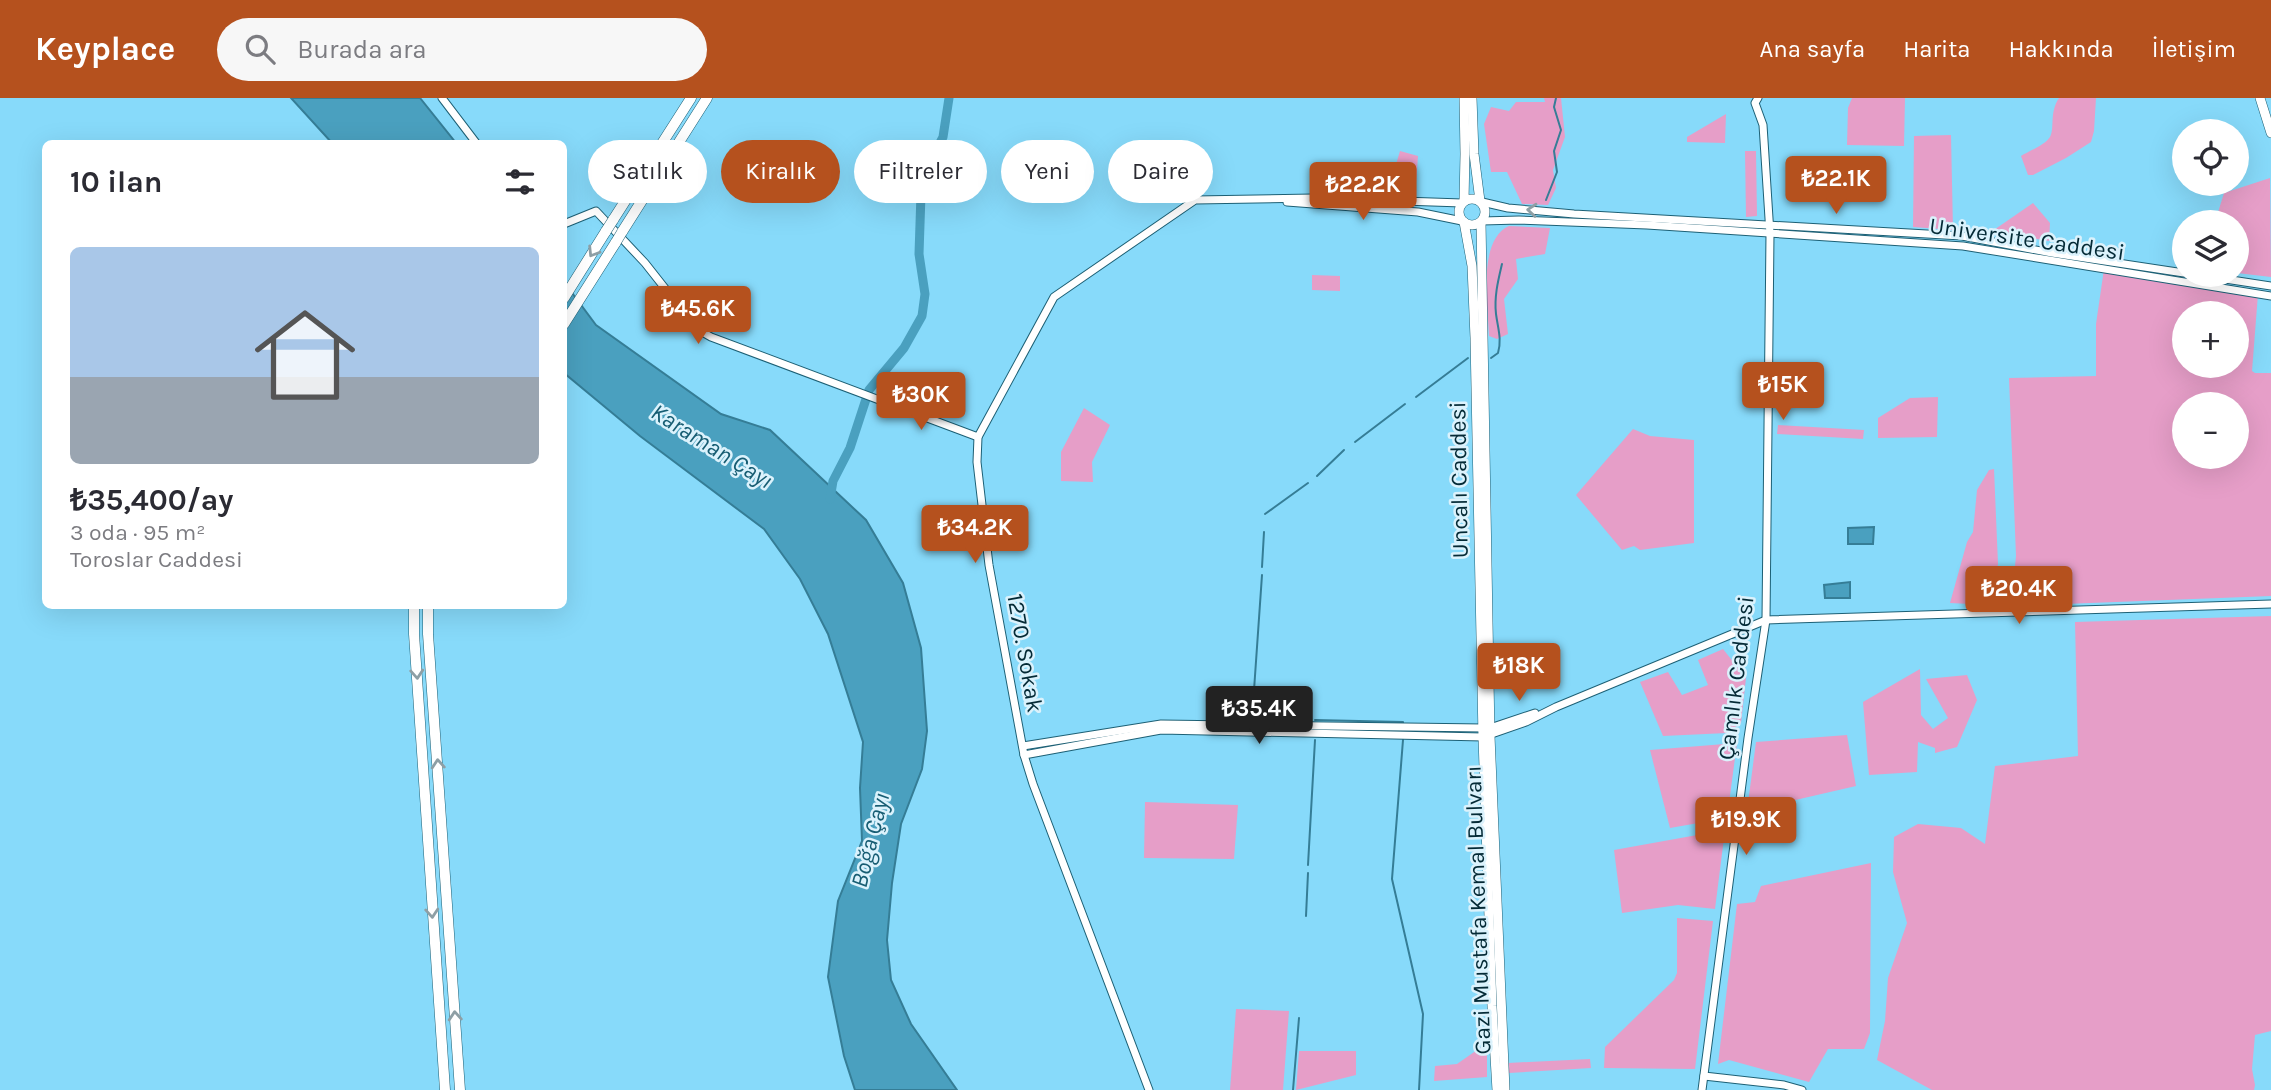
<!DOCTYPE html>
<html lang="tr">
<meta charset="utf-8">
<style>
body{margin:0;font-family:Karla,sans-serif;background:#f7f7f7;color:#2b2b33;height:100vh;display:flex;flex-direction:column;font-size:26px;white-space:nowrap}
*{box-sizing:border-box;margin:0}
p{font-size:23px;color:#7c7c81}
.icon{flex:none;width:38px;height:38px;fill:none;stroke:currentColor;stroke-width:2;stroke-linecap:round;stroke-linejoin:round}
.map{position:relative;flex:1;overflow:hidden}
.side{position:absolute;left:42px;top:42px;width:525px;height:469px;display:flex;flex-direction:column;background:#fff;border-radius:10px;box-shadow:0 7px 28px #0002}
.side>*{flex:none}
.guide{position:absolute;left:588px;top:42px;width:665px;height:63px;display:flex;gap:14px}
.buttons{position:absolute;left:2172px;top:21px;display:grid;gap:14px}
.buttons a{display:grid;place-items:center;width:77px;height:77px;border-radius:50%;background:#fff;box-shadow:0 7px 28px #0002;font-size:35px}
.price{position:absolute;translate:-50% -60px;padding:0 16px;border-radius:7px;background:#b5511e;color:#fff;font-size:23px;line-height:46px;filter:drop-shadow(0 2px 4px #0008)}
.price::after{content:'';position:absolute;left:50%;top:42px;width:21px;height:16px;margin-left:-10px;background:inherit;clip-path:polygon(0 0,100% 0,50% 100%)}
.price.current{background:#222;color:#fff}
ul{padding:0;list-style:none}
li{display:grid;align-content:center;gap:14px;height:371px;padding:0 28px}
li+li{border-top:2px solid #e1e1e2}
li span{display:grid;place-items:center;height:217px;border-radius:10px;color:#555}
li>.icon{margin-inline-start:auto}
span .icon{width:126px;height:126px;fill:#fffc;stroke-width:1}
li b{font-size:30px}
h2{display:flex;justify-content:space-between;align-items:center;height:84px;padding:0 28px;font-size:30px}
.chip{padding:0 24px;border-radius:32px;background:#fff;box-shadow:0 7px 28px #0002;font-size:24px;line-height:63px}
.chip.current{background:#b5511e;color:#fff}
header{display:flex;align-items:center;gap:42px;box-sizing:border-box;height:98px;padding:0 35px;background:#b5511e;color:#fff}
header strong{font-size:33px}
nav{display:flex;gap:38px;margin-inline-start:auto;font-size:24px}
.search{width:490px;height:63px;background:#f7f7f7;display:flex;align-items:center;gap:18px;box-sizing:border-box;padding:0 24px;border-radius:38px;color:#7c7c81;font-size:26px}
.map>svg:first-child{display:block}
.green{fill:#e69ec8;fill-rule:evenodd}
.water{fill:#4aa0bf;stroke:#357d96;stroke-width:2}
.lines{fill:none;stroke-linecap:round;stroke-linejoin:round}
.stream{stroke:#357d96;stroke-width:2}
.river{stroke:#4aa0bf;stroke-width:9}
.minor-casing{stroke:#1d6075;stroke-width:9}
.major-casing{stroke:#1d6075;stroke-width:10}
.highway-casing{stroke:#1d6075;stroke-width:11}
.minor{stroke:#fff;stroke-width:7}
.major{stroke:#fff;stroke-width:9}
.highway{stroke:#fff;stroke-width:10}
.highway-bridge-casing{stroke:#1d6075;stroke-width:11;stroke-linecap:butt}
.highway-bridge{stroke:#fff;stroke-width:10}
.oneway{stroke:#8e9fa5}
.labels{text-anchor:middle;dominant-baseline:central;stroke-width:5;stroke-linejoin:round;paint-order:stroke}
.street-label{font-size:23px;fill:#042a36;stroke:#dbf2fc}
.water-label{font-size:24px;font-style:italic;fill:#175d73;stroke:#dbf2fc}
</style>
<header>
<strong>Keyplace</strong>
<div class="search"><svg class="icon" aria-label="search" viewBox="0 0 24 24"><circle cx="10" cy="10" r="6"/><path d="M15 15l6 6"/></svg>Burada ara</div>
<nav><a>Ana sayfa</a><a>Harita</a><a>Hakkında</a><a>İletişim</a></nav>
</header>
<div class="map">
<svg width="2271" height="992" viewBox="0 0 2271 992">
<rect width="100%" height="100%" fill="#87dafa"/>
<!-- green -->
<g class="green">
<path d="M1544,0h17l4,39 -12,33 3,18 -8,17 -26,-1 -15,-32h-16l-7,-48 7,-17 18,4 7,-9h29z"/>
<path d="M1852,0h53l-1,48 -57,-1 1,-37z"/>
<path d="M2059,0h37l-2,33 -3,11 -25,16 -33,17h-5l-7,-19c8,-5 24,-11 29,-19 5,-9 -1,-24 9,-39z"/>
<path d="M1726,16l-1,29 -38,-1v-5z"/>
<path d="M1951,37l2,95 -40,-3 1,-91z"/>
<path d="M1400,53l18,5 -3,40 -28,-1z"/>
<path d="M1745,53h11l1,65 -11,1z"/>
<path d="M2270,80l1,99 -34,-4 -1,-51h-21l9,-29z"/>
<path d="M2033,105l17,20 -1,18 -58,-9z"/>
<path d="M1509,128l41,2 -5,26 -29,5 2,20 -14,20 4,35 -11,5 -8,-3c-1,-29 -12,-96 20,-110z"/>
<path d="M2104,171l154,25 -6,77 3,2h16v223l-260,10 5,-50 -7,-178 87,-2v-52zM2184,215h52v53h-52zM2184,306h52v53h-52z"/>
<path d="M1312,177l28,1v15l-28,-1z"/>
<path d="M1938,299l-1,40 -59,1v-20l32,-20z"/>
<path d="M1084,310l26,17 -18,37 1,20 -32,-1v-29z"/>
<path d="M1778,327l86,5 -1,9 -86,-5z"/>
<path d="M1633,331l17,7 44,4v103l-54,7 -6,-4 -12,4 -46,-55z"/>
<path d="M1994,371l4,95 -8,41 -40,-2 17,-61 6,-10 4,-42 12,-20z"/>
<path d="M2271,518v415l-16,4 -3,34 3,16 -1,5h-322l-55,-30 8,-39 3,-43 19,-55 -14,-51 1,-35 24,-13 43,4 24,16 10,-78 83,-10 -3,-134z"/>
<path d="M1723,551l23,29 -5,45 -14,10 -64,3 -23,-54 28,-10 14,23 26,-10 -10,-25z"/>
<path d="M1920,571l1,46 12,14 15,-11 -22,-39 41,-4 10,25 -20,47 -22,6v-5l-17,-6 -1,30 -48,3 -6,-73z"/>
<path d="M1847,637l9,51 -109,25 9,-69z"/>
<path d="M1737,645l-10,75 -57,10 -20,-78z"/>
<path d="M1145,704l93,3 -4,54 -90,-1z"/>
<path d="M1725,732l-10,79 -37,-4 -56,8 -8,-63z"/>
<path d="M1871,765l-1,170 -6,16h-36l-19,33 -80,-22 -11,4 19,-160 18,-2 6,-16z"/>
<path d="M1677,820l36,3 -18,148 -91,-1 1,-21 69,-67 3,-7z"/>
<path d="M1236,911l53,2 -6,79h-53z"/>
<path d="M1487,945v34l-53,4 1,-15 22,-2z"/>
<path d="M1299,953h57v24l-60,15z"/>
<path d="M1590,961l1,9 -82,5 -1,-10z"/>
</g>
<!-- water -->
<g class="water">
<path d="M291,0h129l36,45h-124z"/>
<path d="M564,184l32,43 125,89 49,16 96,90 37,63 18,65 6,83 -5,38 -21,55 -9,59 -5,57 4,40 20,44 46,66h-102l-11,-34 -16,-79 10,-76 24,-60 -2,-53 3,-46 -35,-108 -28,-55 -36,-50 -124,-93 -76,-63z"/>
<path d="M1874,429l-1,17h-25v-16z"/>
<path d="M1850,484v16h-25l-1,-13z"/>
</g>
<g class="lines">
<!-- stream -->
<g class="stream">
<path d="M1546,102l11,-28 -3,-21 7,-21 -7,-23 2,-9"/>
<path d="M1491,260l7,-5c4,-14 0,-24 -2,-39 -2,-17 2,-33 6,-50"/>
<path d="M1416,299l52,-39"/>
<path d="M1355,344l50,-38"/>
<path d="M1317,378l27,-26"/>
<path d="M1265,416l43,-31"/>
<path d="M1262,469l2,-35"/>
<path d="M1262,477l-10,144 55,1"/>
<path d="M1315,622l88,2v2"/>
<path d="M1403,642l-11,139 31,135 -4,76"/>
<path d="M1308,767l7,-125"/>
<path d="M1306,818l2,-43"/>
<path d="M1293,992l6,-72"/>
</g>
<!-- river -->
<path class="river" d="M830,401l3,-18 17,-33 19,-58 35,-42 18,-32 3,-22 -6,-40 2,-60 7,-29 15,-28 6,-39"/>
<!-- minor casing -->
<g class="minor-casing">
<g id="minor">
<path d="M442,0l35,46"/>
<path d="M1287,104l131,10 44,9"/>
<path d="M1482,104l26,6 66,6 388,22 90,17 132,20"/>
<path d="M1482,123l37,-1 128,5 316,21 308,50"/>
<path d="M564,126l32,-13 49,52 52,66 14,8 267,100"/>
<path d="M2199,177l72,11"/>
<path d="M1023,648l138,-22 322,4h7l45,-15"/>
<path d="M1024,657l137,-25 322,7 43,-15 30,-15 210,-87 505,-16"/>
<path d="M1704,978l80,9 18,5"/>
<path d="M1149,992l-116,-306 -9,-29 -35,-190 -12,-103 1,-25 76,-140 141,-97 118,-2 149,5"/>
<path d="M1702,992l46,-352 18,-118 4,-386 -7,-109 -8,-22 3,-5"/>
</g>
</g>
<!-- major casing -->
<g class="major-casing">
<g id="major">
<path d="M1472,0l2,56 6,47"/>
<path d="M2260,0l11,35"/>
<circle cx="1472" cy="114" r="13"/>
<path d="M1464,103l1,-47 -1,-56"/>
<path d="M1464,124l8,44 3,72 8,399 9,269 5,84"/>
<path d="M1481,124l9,514 15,354"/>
</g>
</g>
<!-- highway casing -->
<g class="highway-casing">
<g id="highway">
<path d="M613,122l78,-122"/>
<path d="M622,134l85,-134"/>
<path d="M564,200l42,-67"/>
<path d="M564,226l52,-82"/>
<path d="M414,508v28l31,456"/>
<path d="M428,508v28l32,456"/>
</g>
</g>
<!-- minor -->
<use href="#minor" class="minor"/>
<!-- major -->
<use href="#major" class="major"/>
<!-- highway -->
<use href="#highway" class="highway"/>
<!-- highway-bridge casing -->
<g class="highway-bridge-casing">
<g id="highway-bridge">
<path d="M606,133l7,-11"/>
<path d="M616,144l6,-10"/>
</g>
</g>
<!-- highway-bridge -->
<use href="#highway-bridge" class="highway-bridge"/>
</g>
<!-- one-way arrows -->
<defs><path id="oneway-chevron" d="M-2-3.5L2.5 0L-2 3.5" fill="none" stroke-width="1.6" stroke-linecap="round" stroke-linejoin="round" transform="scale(1.75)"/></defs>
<g class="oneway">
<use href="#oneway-chevron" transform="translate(1532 112) rotate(-175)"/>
<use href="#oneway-chevron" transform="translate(593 154) rotate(122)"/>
<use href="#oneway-chevron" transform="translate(417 576) rotate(86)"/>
<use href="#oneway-chevron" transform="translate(438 666) rotate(-94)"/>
<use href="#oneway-chevron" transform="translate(432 815) rotate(86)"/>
<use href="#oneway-chevron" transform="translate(455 918) rotate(-94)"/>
</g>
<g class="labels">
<!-- street labels -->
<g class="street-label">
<text transform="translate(2027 141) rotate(8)">Universite Caddesi</text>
<text transform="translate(1459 382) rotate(-91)">Uncalı Caddesi</text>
<text transform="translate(1025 555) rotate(80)">1270. Sokak</text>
<text transform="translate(1736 580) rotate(-83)">Çamlık Caddesi</text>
<text transform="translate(1478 812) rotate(-92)">Gazi Mustafa Kemal Bulvarı</text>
</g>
<!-- water labels -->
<g class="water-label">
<text transform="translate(712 348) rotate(32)">Karaman Çayı</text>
<text transform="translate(870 742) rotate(-76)">Boğa Çayı</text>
</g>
</g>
</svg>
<div class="buttons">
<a><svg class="icon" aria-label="locate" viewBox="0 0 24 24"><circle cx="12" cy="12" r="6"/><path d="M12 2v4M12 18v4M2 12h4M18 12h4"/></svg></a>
<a><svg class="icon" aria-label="layers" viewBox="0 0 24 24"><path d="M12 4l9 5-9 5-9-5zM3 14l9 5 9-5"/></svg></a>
<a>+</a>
<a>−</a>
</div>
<b class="price" style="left:1836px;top:118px">₺22.1K</b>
<b class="price" style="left:1363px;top:124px">₺22.2K</b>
<b class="price" style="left:698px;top:248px">₺45.6K</b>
<b class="price" style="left:1783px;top:324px">₺15K</b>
<b class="price" style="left:921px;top:334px">₺30K</b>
<b class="price" style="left:975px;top:467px">₺34.2K</b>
<b class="price" style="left:2019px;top:528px">₺20.4K</b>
<b class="price" style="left:1519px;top:605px">₺18K</b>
<b class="price current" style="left:1259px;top:648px">₺35.4K</b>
<b class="price" style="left:1746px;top:759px">₺19.9K</b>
<div class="guide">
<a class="chip">Satılık</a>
<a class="chip current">Kiralık</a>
<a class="chip">Filtreler</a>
<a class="chip">Yeni</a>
<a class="chip">Daire</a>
</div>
<section class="side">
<h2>10 ilan<svg class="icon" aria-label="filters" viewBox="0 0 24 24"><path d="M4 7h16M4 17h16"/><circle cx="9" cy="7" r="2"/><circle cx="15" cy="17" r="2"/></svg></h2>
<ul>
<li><span style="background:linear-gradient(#a9c7e8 60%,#9aa5b1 0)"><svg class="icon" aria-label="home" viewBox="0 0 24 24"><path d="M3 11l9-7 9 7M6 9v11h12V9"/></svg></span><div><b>₺35,400/ay</b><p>3 oda · 95 m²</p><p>Toroslar Caddesi</p></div></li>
</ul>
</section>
</div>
